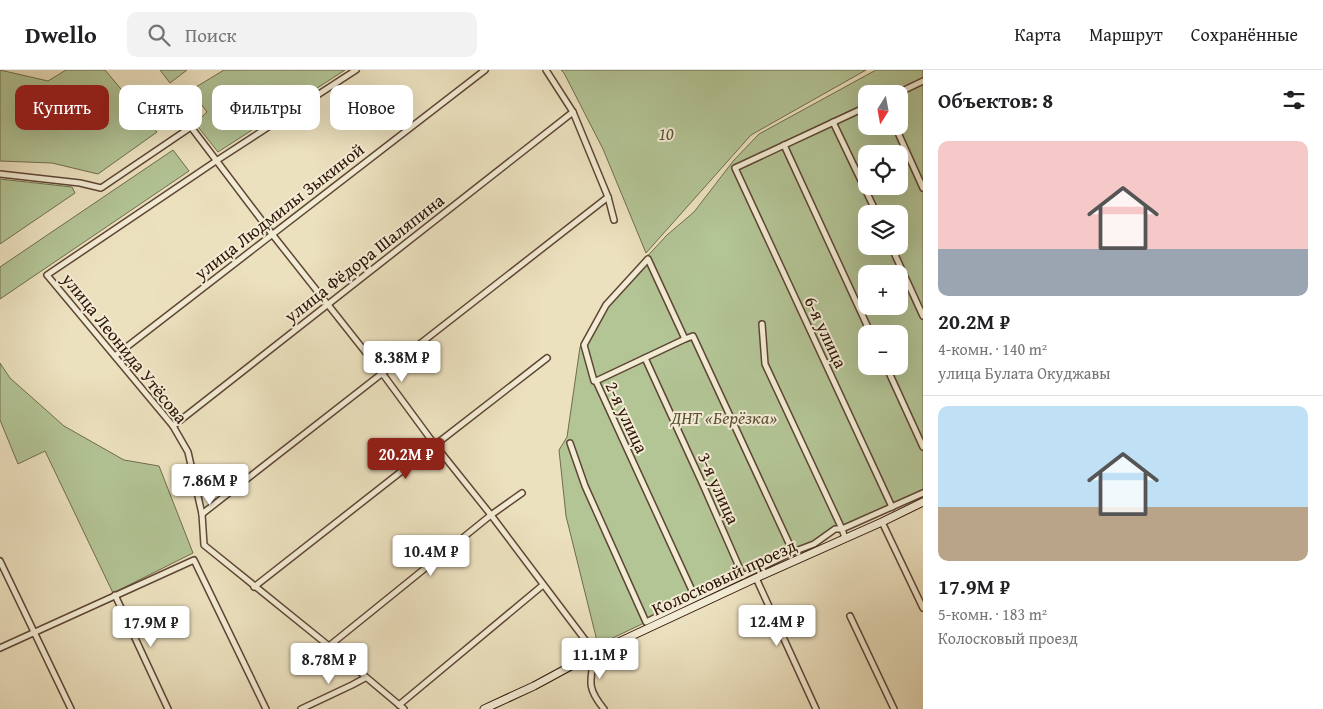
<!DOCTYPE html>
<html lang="ru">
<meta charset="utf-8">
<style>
body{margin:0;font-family:"Gentium Book Plus",serif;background:#f2f2f2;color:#202124;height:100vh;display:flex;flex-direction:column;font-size:19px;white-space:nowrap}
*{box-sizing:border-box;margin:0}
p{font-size:16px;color:#757577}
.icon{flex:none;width:28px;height:28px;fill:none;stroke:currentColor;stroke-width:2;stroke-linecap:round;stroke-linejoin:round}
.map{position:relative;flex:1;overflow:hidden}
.sheet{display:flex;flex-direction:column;background:#fff;width:400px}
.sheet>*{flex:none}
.hud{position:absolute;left:15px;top:15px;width:475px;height:45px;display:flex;gap:10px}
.needle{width:32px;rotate:191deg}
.controls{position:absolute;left:858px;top:15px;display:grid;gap:10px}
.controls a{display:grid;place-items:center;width:50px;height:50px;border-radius:10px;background:#fff;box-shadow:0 5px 20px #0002;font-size:25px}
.price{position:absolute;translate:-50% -42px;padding:0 11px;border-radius:5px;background:#fff;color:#222;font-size:16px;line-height:32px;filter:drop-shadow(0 1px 2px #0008)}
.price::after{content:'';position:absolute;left:50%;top:30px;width:15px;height:11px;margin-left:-8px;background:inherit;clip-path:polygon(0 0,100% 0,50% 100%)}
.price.on{background:#8f2418;color:#fff}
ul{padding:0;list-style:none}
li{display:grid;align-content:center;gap:10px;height:265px;padding:0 15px}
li+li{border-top:1px solid #e0e0e0}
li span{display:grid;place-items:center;height:155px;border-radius:10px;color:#555}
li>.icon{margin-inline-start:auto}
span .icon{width:90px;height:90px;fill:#fffc;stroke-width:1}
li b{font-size:21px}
h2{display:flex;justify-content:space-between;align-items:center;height:60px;padding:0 15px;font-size:21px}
.pill{padding:0 18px;border-radius:10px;background:#fff;box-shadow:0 5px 20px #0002;font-size:18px;line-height:45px}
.pill.on{background:#8f2418;color:#fff}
header{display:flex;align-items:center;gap:30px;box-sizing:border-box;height:70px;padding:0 25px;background:#fff;border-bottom:1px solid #e0e0e0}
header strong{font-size:24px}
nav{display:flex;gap:28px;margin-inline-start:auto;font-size:18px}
.search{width:350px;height:45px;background:#f2f2f2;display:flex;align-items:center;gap:12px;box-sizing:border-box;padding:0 18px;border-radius:10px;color:#757577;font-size:19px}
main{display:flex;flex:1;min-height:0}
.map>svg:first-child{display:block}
.green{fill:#b3c495;stroke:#706c4e;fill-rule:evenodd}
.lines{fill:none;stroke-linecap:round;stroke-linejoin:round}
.street-casing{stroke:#5e4634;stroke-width:8}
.secondary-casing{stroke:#2e1306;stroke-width:9}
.street{stroke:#f3ecd5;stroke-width:5}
.secondary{stroke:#f3ecd5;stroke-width:7}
.labels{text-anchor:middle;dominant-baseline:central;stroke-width:4;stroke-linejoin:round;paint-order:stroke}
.park-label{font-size:18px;font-style:italic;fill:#5d5138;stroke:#f3ecd5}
.street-label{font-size:18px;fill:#2e1306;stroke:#f3ecd5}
</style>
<header>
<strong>Dwello</strong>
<div class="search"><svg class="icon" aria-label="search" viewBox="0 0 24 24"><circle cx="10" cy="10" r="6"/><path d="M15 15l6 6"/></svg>Поиск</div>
<nav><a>Карта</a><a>Маршрут</a><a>Сохранённые</a></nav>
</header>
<main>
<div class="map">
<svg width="923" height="639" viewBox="0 0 923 639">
<rect width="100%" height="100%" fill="#ece1bf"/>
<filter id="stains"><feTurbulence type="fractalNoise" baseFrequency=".004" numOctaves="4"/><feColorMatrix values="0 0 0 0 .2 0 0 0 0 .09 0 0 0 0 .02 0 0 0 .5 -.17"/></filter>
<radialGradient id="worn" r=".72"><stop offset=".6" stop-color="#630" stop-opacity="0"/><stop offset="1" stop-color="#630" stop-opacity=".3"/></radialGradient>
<!-- green -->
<g class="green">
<path d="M0,0l48,11 18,-11h39l52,62 -59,42 -46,-11 -52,-2z"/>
<path d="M160,0h27l-17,13z"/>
<path d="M224,0h121l-127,82 -23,-29 12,-11 -16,-22z"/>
<path d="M561,0h305l-115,65 -105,118 -43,-104 -39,-76z"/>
<path d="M876,0h47v420l-325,155 -32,-129 -7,-66 8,-13 13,-90 24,-44 63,-68 27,-23 40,-52 25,-26zM866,24h33v32h-33zM866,84h33v32h-33zM866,144h33v32h-33zM866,204h33v32h-33zM866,264h33v32h-33z"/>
<path d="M173,80l16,21 -189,128v-32z"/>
<path d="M0,109l72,8 3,6 -75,51z"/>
<path d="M0,293l10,15 54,48 60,34 35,6 34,87 -80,40 -68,-142 -27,13 -18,-44z"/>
</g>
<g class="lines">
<!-- street casing -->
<g class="street-casing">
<g id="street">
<path d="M356,0l-140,91 -169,114 126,151 15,26 14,62 2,31 125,101 75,63"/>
<path d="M546,0l27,42 35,85 6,23"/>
<path d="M896,24l27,-13"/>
<path d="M866,37l-131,61 157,339"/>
<path d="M833,52l44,92"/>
<path d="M895,56l28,62"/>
<path d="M784,75l87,189"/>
<path d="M0,104l80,9 21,5 90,-61 81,107 110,139 53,72 56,70 104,138c-4,27 -10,33 9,56"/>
<path d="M891,176l32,70"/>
<path d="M762,254l3,40 77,165 3,9"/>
<path d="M115,286l370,-286"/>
<path d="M645,288l59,129 39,89"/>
<path d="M886,296l37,81"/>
<path d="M596,311l89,-42"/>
<path d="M173,356l400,-314"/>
<path d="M570,373l15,43 61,136 147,-70 21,-8 21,-15h7l81,-36"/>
<path d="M202,444l406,-317"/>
<path d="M882,452l41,86"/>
<path d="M0,491l71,148"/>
<path d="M756,508l60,131"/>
<path d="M254,517l181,-142 112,-87"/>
<path d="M115,525l53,114"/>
<path d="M695,527l-99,-216h-2l-10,-36 22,-40 42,-46 37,80 8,-3 100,216"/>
<path d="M850,546l44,93"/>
<path d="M329,576l162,-131 31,-22"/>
<path d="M0,578l194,-88 72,149"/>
<path d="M399,635l144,-120"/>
<path d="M301,639l51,-24 13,-7"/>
</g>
</g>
<!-- secondary casing -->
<g class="secondary-casing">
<path id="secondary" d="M484,639l50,-23 61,-33 161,-75 126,-56 41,-20"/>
</g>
<!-- street -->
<use href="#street" class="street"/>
<!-- secondary -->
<use href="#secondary" class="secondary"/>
</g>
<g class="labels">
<!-- park labels -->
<g class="park-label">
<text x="666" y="63">10</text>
<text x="724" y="347">ДНТ «Берёзка»</text>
</g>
<!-- street labels -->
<g class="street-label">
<text transform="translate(279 141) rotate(-38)">улица Людмилы Зыкиной</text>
<text transform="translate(364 188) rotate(-38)">улица Фёдора Шаляпина</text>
<text transform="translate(826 262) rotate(65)">6-я улица</text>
<text transform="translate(125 278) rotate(51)">улица Леонида Утёсова</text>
<text transform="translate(627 347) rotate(65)">2-я улица</text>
<text transform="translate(719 418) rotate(66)">3-я улица</text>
<text transform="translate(724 507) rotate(-25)">Колосковый проезд</text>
</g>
</g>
<rect width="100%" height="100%" filter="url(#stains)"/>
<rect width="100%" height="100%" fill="url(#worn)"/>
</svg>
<div class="controls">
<a><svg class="needle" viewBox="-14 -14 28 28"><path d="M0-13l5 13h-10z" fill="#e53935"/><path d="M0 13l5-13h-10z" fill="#757577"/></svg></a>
<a><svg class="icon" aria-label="locate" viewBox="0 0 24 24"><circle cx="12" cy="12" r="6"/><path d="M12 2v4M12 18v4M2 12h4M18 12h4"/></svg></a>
<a><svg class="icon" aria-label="layers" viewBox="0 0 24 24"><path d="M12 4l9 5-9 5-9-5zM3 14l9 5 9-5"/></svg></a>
<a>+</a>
<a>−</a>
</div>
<b class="price" style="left:402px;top:313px">8.38M ₽</b>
<b class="price on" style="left:406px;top:410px">20.2M ₽</b>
<b class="price" style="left:210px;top:436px">7.86M ₽</b>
<b class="price" style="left:431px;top:507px">10.4M ₽</b>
<b class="price" style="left:777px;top:577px">12.4M ₽</b>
<b class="price" style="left:151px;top:578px">17.9M ₽</b>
<b class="price" style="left:600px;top:610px">11.1M ₽</b>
<b class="price" style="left:329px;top:615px">8.78M ₽</b>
<div class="hud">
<a class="pill on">Купить</a>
<a class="pill">Снять</a>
<a class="pill">Фильтры</a>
<a class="pill">Новое</a>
</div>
</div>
<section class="sheet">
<h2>Объектов: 8<svg class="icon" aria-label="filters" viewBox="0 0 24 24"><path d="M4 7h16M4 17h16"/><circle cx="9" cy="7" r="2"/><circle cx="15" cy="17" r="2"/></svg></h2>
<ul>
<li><span style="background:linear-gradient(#f6c9c9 70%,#9aa5b1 0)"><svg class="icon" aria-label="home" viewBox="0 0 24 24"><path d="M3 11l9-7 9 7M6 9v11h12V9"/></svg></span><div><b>20.2M ₽</b><p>4-комн. · 140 m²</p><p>улица Булата Окуджавы</p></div></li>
<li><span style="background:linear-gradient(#bfe0f5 65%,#b9a48a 0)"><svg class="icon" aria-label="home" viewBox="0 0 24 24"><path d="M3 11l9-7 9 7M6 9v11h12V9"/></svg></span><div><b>17.9M ₽</b><p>5-комн. · 183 m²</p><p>Колосковый проезд</p></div></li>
</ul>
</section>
</main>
